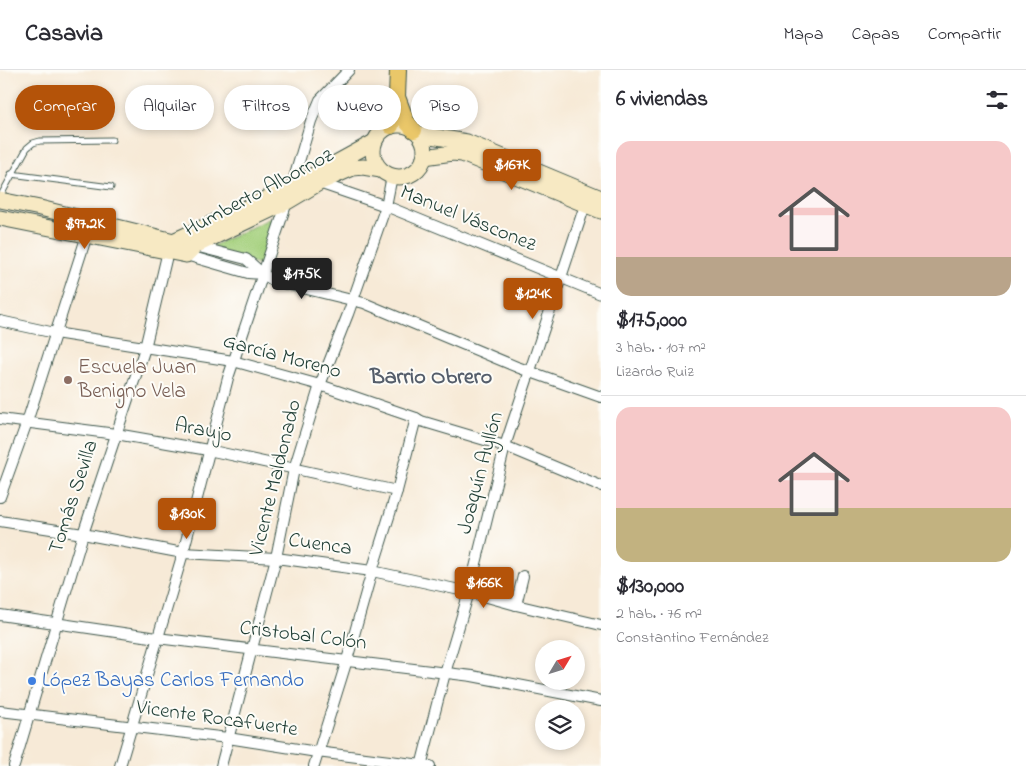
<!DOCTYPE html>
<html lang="es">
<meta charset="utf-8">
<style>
body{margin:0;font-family:"Indie Flower",sans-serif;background:#f7f7f7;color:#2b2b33;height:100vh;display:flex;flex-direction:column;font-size:19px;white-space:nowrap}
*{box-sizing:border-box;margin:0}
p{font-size:16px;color:#7c7c81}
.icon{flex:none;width:28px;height:28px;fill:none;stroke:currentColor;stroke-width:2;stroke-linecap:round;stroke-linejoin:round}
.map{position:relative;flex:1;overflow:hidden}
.panel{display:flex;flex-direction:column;background:#fff;width:425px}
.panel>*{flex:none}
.hud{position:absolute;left:15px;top:15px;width:475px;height:45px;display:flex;gap:10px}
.needle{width:32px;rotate:52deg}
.controls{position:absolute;left:535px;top:570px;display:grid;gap:10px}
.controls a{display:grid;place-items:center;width:50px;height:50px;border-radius:50%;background:#fff;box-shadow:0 2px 8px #0003;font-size:25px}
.price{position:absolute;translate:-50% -42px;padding:0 11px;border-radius:5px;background:#b45309;color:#fff;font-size:16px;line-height:32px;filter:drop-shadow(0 1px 2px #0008)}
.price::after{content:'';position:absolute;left:50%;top:30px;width:15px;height:11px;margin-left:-8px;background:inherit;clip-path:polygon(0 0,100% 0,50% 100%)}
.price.current{background:#222;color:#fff}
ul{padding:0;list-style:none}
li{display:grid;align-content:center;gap:10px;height:265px;padding:0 15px}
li+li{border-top:1px solid #e1e1e2}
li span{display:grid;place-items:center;height:155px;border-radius:15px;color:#555}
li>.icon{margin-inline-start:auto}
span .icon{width:90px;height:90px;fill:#fffc;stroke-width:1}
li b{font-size:21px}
h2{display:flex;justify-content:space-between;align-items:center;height:60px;padding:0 15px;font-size:21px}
.pill{padding:0 18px;border-radius:22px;background:#fff;box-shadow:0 2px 8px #0003;font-size:18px;line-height:45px}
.pill.current{background:#b45309;color:#fff}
header{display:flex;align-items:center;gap:30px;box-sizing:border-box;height:70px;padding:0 25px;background:#fff;border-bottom:1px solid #e1e1e2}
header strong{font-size:24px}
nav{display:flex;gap:28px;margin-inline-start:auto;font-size:18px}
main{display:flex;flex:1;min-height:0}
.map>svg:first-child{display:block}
.green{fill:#a4d07d;stroke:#628658}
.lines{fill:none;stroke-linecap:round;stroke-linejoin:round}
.service-casing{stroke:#3f574c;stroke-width:7}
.minor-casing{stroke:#3f574c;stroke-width:12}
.secondary-casing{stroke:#3f574c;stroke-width:17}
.primary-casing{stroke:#3f574c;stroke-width:18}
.service{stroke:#fff;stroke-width:5}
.minor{stroke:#fff;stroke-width:10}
.secondary{stroke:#f7e9c3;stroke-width:15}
.primary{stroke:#eac769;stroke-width:16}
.education-dot{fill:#8d6e63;stroke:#fdfcf7;stroke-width:2}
.shop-dot{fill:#3f7fe0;stroke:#fdfcf7;stroke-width:2}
.labels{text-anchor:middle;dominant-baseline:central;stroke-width:4;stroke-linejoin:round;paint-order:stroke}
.street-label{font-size:21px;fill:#1f3d34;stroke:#fdfcf7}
.education-label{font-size:21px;fill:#785e54;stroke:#fdfcf7;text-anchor:start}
.shop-label{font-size:21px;fill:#366cbe;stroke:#fdfcf7;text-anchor:start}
.neighbourhood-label{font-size:22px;font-weight:bold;fill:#555e6b;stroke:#fdfcf7}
</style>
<header>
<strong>Casavia</strong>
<nav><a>Mapa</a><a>Capas</a><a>Compartir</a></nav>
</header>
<main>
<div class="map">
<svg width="601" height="696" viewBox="0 0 601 696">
<rect width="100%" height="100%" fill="#fdfcf7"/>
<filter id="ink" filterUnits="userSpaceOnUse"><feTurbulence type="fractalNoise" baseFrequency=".02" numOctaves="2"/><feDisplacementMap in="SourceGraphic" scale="10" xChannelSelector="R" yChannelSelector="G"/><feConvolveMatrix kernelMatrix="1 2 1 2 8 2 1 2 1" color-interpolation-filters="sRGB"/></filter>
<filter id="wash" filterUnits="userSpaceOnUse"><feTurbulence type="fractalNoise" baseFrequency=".0096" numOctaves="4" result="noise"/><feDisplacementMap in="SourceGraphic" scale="20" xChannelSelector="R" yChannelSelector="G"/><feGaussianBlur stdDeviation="1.12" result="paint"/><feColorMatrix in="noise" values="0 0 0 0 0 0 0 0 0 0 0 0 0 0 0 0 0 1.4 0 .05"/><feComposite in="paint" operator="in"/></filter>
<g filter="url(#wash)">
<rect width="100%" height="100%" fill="#f7ead7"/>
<!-- green -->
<path class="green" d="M275,146l-14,50 -53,-18z"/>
</g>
<g filter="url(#ink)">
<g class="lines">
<!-- service casing -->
<g class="service-casing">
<g id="service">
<path d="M11,104l100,13"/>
<path d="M0,127l27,-49 6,-5 7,-2 72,-1"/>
</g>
</g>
<!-- minor casing -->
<g class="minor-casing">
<g id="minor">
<path d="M319,113l67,23 215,88"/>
<path d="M195,176l51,13 17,15 11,7 90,22 153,64 84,30"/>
<path d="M186,185l62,18 15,1"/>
<path d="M0,251l55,12 178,28 87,24 96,33 5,3 84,25 96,40"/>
<path d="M0,349l116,15 92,16 189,41"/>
<path d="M0,427l27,-75 60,-187"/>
<path d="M0,451l83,13 100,19 93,5 96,13 97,21 47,13 85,20"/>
<path d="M516,535l7,-29"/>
<path d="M0,545l157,23 315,38 129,25"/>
<path d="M0,641l228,27 89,14 113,14"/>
<path d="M14,696l69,-232 62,-186 23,-97"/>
<path d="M120,696l63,-213 45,-175 59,-176 24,-81 9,-21 29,-30"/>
<path d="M221,696l55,-208 18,-89 26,-84 28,-71 38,-108 6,-30"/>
<path d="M314,696l33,-106 25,-89 25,-80 19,-73"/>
<path d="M421,696l24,-93 24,-81 36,-146 82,-247"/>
</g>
</g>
<!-- secondary casing -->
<g class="secondary-casing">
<g id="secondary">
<circle cx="399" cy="81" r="26"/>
<path d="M419,64l48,8 134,56"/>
<path d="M424,87l29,-4 9,1 139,57"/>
<path d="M0,130l40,8 142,35"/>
<path d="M0,148l186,37 9,-9 92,-44 32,-19 34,-15 10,-1 18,3"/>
<path d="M173,171l119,-54 82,-45"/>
</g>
</g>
<!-- primary casing -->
<g class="primary-casing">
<g id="primary">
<path d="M397,27l9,24 8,9"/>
<path d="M391,56l6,-29 1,-27"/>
</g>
</g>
<!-- service -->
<use href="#service" class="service"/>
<!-- minor -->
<use href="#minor" class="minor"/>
<!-- secondary -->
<use href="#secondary" class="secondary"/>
<!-- primary -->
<use href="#primary" class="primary"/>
</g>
</g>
<!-- markers -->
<circle class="education-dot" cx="68" cy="310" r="5"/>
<circle class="shop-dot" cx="32" cy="611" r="5"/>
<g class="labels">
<!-- street labels -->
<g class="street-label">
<text transform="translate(259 123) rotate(-28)">Humberto Albornoz</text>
<text transform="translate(468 149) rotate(22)">Manuel Vásconez</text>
<text transform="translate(282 287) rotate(15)">García Moreno</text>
<text transform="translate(203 361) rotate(11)">Araujo</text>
<text transform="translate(481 403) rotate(-75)">Joaquín Ayllón</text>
<text transform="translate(276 408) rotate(-76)">Vicente Maldonado</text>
<text transform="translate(74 427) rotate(-72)">Tomás Sevilla</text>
<text transform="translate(320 475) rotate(8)">Cuenca</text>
<text transform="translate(303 566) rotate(7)">Cristobal Colón</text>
<text transform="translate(217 649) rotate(8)">Vicente Rocafuerte</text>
</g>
<!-- education labels -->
<g class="education-label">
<text x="78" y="298">Escuela Juan<tspan x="78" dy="24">Benigno Vela</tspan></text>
</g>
<!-- shop labels -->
<g class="shop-label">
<text x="42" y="611">López Bayas Carlos Fernando</text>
</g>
<!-- neighbourhood labels -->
<g class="neighbourhood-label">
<text x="431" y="308">Barrio Obrero</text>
</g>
</g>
</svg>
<div class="controls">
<a><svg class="needle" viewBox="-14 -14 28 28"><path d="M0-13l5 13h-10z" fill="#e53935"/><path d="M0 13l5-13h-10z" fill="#7c7c81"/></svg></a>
<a><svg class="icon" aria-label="layers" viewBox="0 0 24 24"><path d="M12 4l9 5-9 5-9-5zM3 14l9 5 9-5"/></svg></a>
</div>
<b class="price" style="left:512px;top:121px">$167K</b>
<b class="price" style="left:85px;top:180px">$97.2K</b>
<b class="price current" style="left:302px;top:230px">$175K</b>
<b class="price" style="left:533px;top:250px">$124K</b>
<b class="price" style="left:187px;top:470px">$130K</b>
<b class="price" style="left:484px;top:539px">$166K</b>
<div class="hud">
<a class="pill current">Comprar</a>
<a class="pill">Alquilar</a>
<a class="pill">Filtros</a>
<a class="pill">Nuevo</a>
<a class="pill">Piso</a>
</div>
</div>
<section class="panel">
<h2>6 viviendas<svg class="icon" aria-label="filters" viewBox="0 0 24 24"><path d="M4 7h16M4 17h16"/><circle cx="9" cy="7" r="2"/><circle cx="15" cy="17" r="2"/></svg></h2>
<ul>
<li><span style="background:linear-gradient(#f6c9c9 75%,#b9a48a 0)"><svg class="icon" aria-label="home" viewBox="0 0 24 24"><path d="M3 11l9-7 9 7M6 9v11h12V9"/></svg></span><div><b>$175,000</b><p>3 hab. · 107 m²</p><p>Lizardo Ruiz</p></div></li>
<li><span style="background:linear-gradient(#f6c9c9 65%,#c2b280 0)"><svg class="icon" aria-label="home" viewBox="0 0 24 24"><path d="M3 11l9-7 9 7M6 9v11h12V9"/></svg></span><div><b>$130,000</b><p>2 hab. · 76 m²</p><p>Constantino Fernández</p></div></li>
</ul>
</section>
</main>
